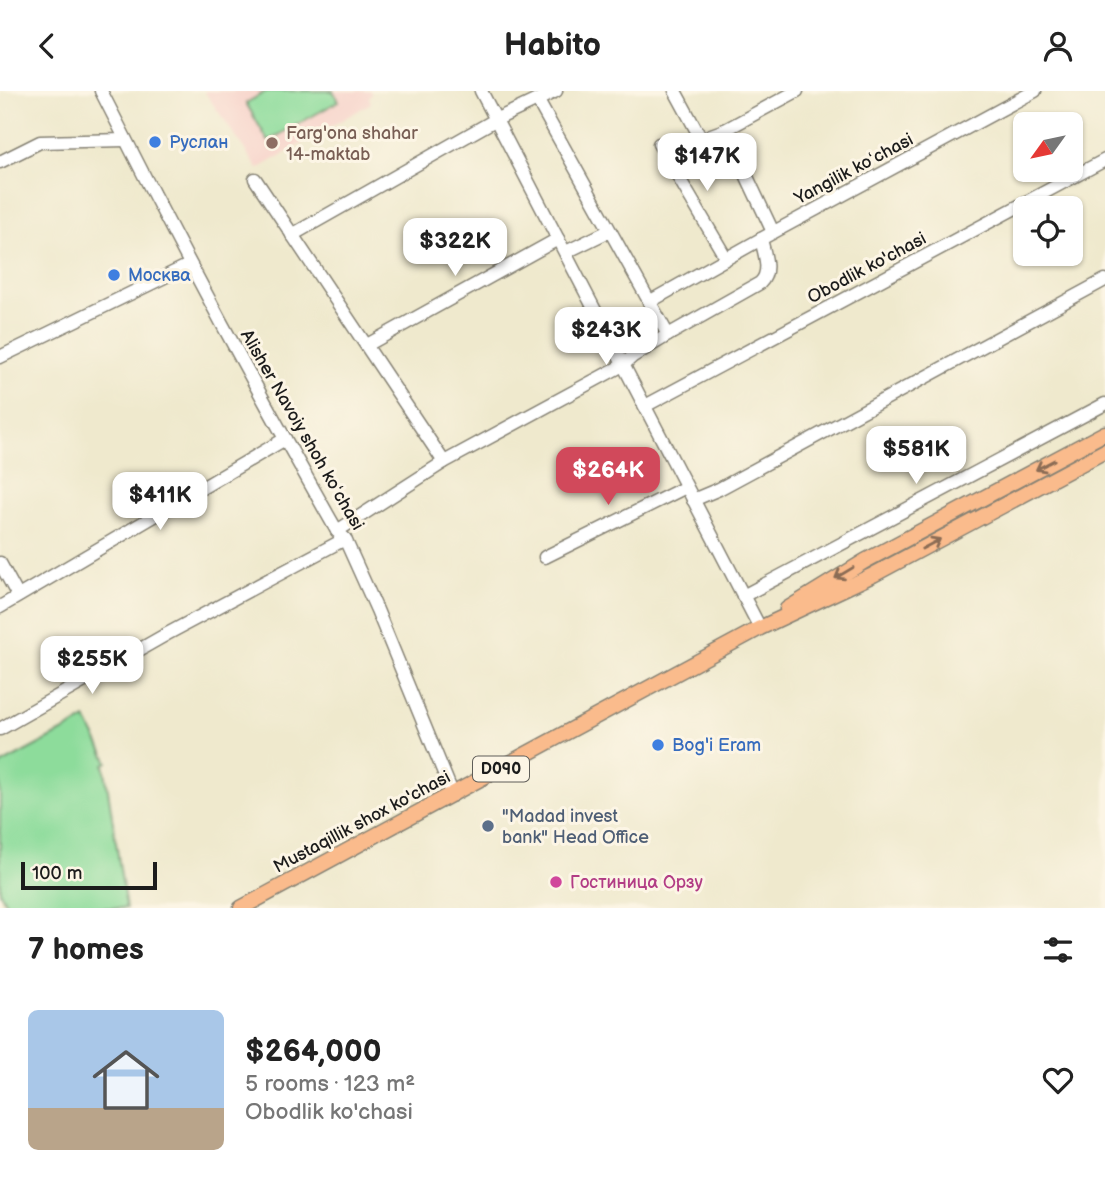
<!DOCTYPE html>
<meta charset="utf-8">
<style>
body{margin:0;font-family:"Balsamiq Sans",sans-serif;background:#f2f2f2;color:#222;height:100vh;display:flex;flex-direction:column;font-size:26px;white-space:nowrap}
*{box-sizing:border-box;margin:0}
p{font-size:23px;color:#767676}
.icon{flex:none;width:38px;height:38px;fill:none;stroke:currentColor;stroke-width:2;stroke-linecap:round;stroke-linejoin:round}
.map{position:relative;height:817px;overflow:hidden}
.details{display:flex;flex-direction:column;background:#fff;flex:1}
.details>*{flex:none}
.needle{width:46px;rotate:237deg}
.controls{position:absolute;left:1013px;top:21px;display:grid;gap:14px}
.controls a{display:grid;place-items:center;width:70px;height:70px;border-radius:10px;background:#fff;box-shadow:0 2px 5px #0004;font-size:35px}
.scale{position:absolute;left:21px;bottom:18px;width:136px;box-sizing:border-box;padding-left:7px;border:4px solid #1c1c1c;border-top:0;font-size:19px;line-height:24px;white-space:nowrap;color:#1c1c1c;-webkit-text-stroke:5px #fcf5e5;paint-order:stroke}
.price{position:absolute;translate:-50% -60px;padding:0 16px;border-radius:14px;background:#fff;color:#222;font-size:23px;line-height:46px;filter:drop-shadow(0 2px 4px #0008)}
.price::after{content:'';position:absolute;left:50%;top:42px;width:21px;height:16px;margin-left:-10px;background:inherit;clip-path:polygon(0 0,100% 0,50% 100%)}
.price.current{background:#d1495b;color:#fff}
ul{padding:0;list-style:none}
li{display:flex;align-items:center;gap:21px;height:175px;padding:0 28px}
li+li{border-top:2px solid #e0e0e0}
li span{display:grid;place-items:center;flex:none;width:196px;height:140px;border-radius:10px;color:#555}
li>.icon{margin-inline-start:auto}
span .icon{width:84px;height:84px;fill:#fffc;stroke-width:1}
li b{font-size:30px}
h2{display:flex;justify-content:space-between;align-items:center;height:84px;padding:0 28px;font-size:30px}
header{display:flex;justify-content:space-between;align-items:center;height:91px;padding:0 28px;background:#fff;font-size:32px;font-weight:800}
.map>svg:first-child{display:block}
.built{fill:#f7d1c9}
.green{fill:#8ddc9b;stroke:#547c5c;stroke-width:2}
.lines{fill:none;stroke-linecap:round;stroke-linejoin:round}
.minor-casing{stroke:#868274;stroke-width:15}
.major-casing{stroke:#868274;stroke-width:17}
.minor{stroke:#fff;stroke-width:12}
.major{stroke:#fabb8c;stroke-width:14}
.oneway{stroke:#8b6c54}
.shop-dot{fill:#3f7fe0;stroke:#fcf5e5;stroke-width:2.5}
.education-dot{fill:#8d6e63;stroke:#fcf5e5;stroke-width:2.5}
.service-dot{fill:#5c6f8a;stroke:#fcf5e5;stroke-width:2.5}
.hotel-dot{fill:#d1479c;stroke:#fcf5e5;stroke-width:2.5}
.labels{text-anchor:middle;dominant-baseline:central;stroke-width:6;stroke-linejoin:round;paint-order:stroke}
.shield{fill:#fcf5e5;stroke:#5f5d58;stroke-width:2}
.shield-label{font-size:16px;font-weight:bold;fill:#1c1c1c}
.education-label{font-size:18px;fill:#785e54;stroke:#fcf5e5;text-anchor:start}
.shop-label{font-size:18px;fill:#366cbe;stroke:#fcf5e5;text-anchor:start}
.street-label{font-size:18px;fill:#1c1c1c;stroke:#fcf5e5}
.service-label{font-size:18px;fill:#4e5e75;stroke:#fcf5e5;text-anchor:start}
.hotel-label{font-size:18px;fill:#b23c85;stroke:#fcf5e5;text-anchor:start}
</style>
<header><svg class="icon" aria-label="back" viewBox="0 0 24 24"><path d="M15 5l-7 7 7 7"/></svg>Habito<svg class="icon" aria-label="person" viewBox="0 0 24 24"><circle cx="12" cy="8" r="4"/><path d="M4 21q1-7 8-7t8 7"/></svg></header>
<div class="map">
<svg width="1105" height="817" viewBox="0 0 1105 817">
<rect width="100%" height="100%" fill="#fcf5e5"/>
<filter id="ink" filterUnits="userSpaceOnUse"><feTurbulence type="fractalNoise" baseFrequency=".0143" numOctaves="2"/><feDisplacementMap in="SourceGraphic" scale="14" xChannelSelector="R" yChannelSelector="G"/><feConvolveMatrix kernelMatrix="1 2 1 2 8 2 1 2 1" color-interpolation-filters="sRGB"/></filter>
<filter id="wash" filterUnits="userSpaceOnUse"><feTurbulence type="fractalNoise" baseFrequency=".00686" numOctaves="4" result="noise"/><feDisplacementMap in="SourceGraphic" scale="28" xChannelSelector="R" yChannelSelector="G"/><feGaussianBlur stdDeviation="1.57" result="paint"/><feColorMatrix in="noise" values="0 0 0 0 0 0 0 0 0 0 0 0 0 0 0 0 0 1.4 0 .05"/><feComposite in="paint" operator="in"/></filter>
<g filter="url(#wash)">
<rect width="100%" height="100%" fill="#efe9cd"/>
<!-- built -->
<path class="built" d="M204,0h166l2,3 -3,3 2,6 -113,66z"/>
<!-- green -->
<g class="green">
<path d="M267,0h66l6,10 -71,40 -22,-38z"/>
<path d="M86,628l22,43 -4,2 22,144h-118l-8,-16v-127z"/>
</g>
</g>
<g filter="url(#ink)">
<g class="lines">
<!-- minor casing -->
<g class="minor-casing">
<g id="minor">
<path d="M101,0c75,149 153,295 236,440l8,8 32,71 76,185"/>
<path d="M481,0l279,537"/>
<path d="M675,0l25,46 3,1 22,-8 72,-39"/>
<path d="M538,10l130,234"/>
<path d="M725,39l48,102"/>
<path d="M659,53l67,114"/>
<path d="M0,71l40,-20 85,-2"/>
<path d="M255,88l189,283"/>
<path d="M292,144l203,-115 61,-29"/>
<path d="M566,161l43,-21"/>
<path d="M649,211l112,-63"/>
<path d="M367,254l191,-106"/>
<path d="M0,266l189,-92"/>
<path d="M645,315l460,-246"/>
<path d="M693,409l26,-11 386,-209"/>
<path d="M337,440l107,-69 179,-97 10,-9 35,-21 92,-52c12,-11 4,-30 1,-44l274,-148"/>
<path d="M545,466l141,-70"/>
<path d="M0,472l18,33"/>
<path d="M743,505l362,-192"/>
<path d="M0,516l285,-168"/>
<path d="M0,638l167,-95 178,-95"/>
</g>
</g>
<!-- major casing -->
<g class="major-casing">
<g id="major">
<path d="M787,518l78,-48 240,-128"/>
<path d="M241,817l519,-280 113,-53 232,-124"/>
</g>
</g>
<!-- minor -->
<use href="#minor" class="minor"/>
<!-- major -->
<use href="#major" class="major"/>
</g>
<!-- one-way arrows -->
<defs><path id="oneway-shaft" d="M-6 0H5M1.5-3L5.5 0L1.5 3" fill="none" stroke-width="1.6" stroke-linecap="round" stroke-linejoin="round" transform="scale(1.75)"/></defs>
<g class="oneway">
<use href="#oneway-shaft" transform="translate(1045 374) rotate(152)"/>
<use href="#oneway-shaft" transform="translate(931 453) rotate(-28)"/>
<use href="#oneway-shaft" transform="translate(844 482) rotate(149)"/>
</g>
</g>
<!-- markers -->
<g class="shop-dot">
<circle cx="155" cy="51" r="7"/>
<circle cx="114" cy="184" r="7"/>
<circle cx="658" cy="654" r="7"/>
</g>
<circle class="education-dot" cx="272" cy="52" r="7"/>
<circle class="service-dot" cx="488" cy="735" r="7"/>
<circle class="hotel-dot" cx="556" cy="791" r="7"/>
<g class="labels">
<!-- shield labels -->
<rect class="shield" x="473" y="665.5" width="56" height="25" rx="5"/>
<g class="shield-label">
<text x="501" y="678">D090</text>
</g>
<!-- education labels -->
<g class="education-label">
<text x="286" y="42">Farg'ona shahar<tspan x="286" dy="21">14-maktab</tspan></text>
</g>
<!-- shop labels -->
<g class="shop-label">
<text x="169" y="51">Руслан</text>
<text x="128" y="184">Москва</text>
<text x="672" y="654">Bog'i Eram</text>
</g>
<!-- street labels -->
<g class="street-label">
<text transform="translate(854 78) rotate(-28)">Yangilik koʻchasi</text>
<text transform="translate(867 177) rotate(-28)">Obodlik ko'chasi</text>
<text transform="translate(302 339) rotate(60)">Alisher Navoiy shoh koʻchasi</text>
<text transform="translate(362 731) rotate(-28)">Mustaqillik shox ko'chasi</text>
</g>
<!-- service labels -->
<g class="service-label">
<text x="502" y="725">"Madad invest<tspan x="502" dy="21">bank" Head Office</tspan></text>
</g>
<!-- hotel labels -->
<g class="hotel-label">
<text x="570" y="791">Гостиница Орзу</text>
</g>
</g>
</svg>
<div class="controls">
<a><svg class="needle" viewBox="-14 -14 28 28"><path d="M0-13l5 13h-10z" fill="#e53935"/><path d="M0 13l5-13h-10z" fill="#767676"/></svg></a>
<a><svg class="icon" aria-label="locate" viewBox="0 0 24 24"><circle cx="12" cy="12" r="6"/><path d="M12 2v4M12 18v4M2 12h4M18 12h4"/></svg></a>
</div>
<div class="scale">100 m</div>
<b class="price" style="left:707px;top:102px">$147K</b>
<b class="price" style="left:455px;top:187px">$322K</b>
<b class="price" style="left:606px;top:276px">$243K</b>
<b class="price" style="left:916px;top:395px">$581K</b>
<b class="price current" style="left:608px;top:416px">$264K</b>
<b class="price" style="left:160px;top:441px">$411K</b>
<b class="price" style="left:92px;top:605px">$255K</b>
</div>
<section class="details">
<h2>7 homes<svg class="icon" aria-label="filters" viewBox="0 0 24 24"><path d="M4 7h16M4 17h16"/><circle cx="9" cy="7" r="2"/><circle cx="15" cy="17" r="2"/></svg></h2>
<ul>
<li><span style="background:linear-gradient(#a9c7e8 70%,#b9a48a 0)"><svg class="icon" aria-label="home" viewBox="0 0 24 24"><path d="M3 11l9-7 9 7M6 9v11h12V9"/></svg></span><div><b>$264,000</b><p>5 rooms · 123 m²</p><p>Obodlik ko'chasi</p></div><svg class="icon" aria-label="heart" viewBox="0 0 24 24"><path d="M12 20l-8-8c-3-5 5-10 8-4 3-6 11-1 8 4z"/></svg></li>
</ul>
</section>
